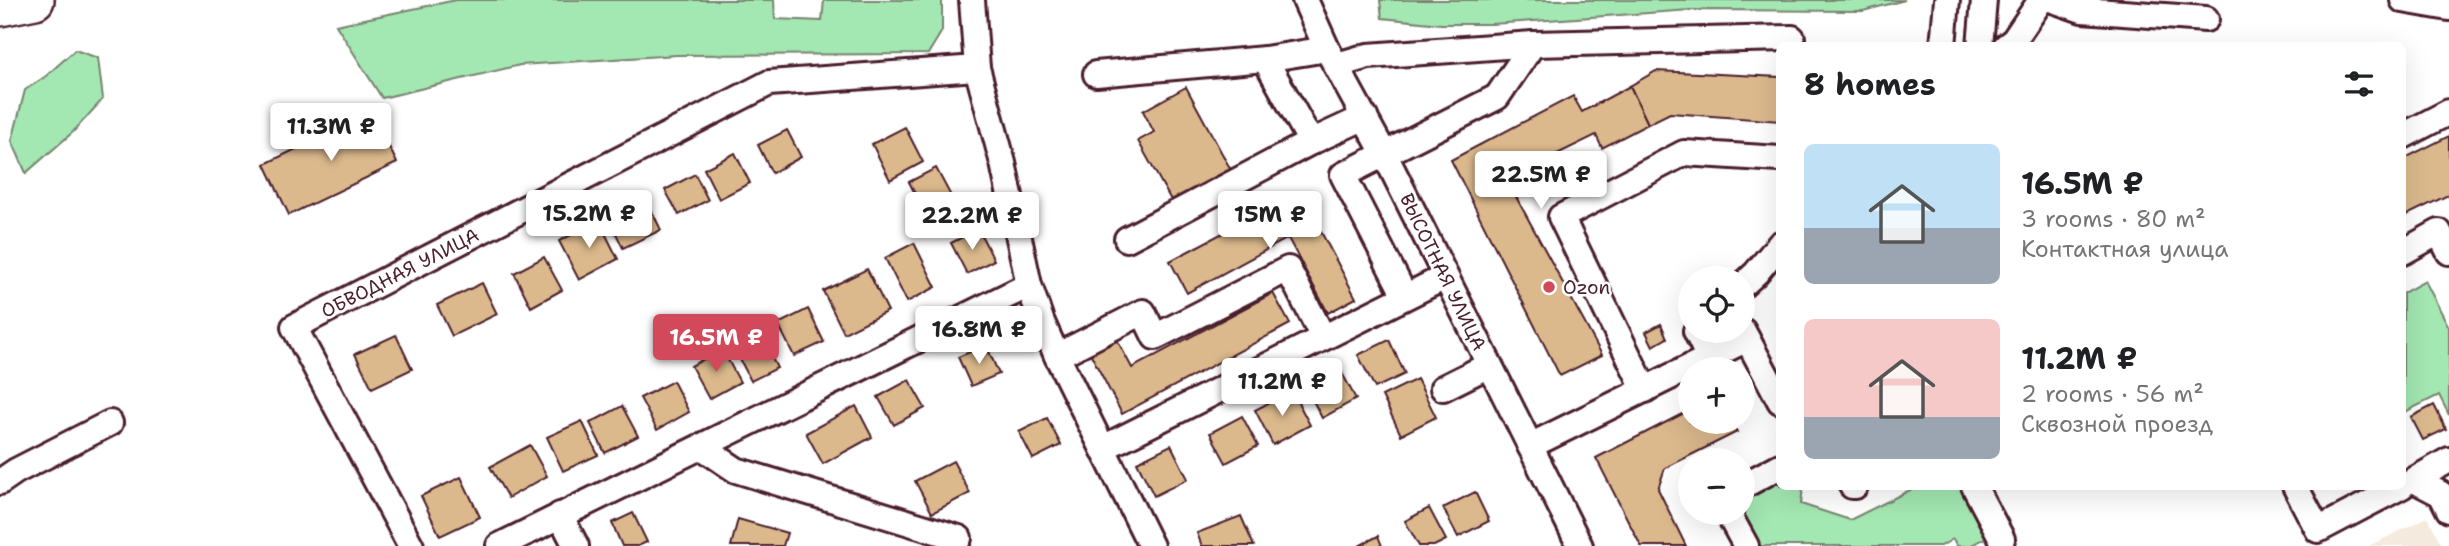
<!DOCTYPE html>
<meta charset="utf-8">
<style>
body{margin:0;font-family:"Shantell Sans",sans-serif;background:#f6f6f6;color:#202124;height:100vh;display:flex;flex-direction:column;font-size:26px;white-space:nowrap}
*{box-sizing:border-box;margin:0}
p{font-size:23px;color:#757577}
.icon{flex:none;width:38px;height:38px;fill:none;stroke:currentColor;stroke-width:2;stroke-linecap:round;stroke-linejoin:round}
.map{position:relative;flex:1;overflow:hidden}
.side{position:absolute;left:1776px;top:42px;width:630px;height:448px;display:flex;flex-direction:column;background:#fff;border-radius:10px;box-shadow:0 7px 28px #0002}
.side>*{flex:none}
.tools{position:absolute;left:1678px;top:266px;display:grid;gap:14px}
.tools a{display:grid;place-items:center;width:77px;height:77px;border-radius:50%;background:#fff;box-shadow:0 7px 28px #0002;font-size:35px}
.price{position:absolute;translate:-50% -60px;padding:0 16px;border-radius:7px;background:#fff;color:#222;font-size:23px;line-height:46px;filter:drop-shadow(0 2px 4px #0008)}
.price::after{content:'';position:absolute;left:50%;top:42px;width:21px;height:16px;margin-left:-10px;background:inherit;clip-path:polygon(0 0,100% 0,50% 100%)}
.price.active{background:#d1495b;color:#fff}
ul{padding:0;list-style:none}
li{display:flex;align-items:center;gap:21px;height:175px;padding:0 28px}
li span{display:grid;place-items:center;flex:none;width:196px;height:140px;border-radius:10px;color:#555}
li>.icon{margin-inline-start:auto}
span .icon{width:84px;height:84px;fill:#fffc;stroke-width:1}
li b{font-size:30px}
h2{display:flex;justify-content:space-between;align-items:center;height:84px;padding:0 28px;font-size:30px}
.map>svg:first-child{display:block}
.built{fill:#f4eadd}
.green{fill:#a3e7b2;stroke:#76836e;stroke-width:2}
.building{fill:#dbb98d;stroke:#4a1f2b;stroke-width:2}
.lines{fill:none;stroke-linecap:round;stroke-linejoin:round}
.minor-casing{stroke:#4a1f2b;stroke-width:30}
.highway-casing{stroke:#4a1f2b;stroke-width:42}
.minor{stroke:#fff;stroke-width:24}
.highway{stroke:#fff;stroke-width:37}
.poi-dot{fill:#d1495b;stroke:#fff;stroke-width:2.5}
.labels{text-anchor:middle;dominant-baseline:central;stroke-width:5;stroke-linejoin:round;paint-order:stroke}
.street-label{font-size:19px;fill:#4a1f2b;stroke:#fff}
.poi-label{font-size:19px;fill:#4a1f2b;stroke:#fff;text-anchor:start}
</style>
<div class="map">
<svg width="2449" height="546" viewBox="0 0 2449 546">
<rect width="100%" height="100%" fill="#fff"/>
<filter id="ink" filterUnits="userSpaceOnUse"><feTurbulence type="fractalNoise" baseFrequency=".0143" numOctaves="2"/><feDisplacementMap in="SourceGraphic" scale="14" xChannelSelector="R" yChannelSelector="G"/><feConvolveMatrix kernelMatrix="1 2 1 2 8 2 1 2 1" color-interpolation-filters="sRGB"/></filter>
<g filter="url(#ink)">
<!-- built -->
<path class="built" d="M2428,517l14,29h-73z"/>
<!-- green -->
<g class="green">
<path d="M456,0h318l1,19 47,2 2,-21h118v31l-14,23 -251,1 -157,10 -138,33 -46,-73z"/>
<path d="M1380,0h525l-42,11 -172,-1 -199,14h-51l-59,-6z"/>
<path d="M75,50l23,8 5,41 -30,33 -47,41 -14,-32 13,-51 21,-14z"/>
<path d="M2425,281l24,46v88l-10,-20 -36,18v-120z"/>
<path d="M1780,473v13l23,1 -2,17 49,16 66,-33h45l28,49 -19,10h-13l-4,-7 -12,7h-185l-18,-33h5v-21z"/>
</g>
<!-- building -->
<g class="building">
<path d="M1656,71l124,6v44l-110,-8 -22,11 -18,-38z"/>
<path d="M1630,86l18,38 -46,24 -6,-13 -78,38 -4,20 88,162 -42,21 -109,-216 122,-64 9,16z"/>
<path d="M1186,87l45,83 -59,32 -34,-61 16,-9 -11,-21z"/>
<path d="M372,112l25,51 -108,52 -24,-51z"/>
<path d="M905,127l18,35 -33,18 -18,-36z"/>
<path d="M787,130l14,27 -29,16 -14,-28z"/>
<path d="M2449,136v61l-1,-2 -45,22v-58z"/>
<path d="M735,153l15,30 -31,16 -15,-30z"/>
<path d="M936,168l16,30 -27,15 -16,-31z"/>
<path d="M695,174l13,26 -29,15 -14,-25z"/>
<path d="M1300,192l56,106 -28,15 -40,-75 -101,55 -17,-32z"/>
<path d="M647,201l14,29 -38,18 -14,-29z"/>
<path d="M599,221l19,38 -39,21 -20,-39z"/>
<path d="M978,229l16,31 -27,14 -16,-31z"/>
<path d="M914,243l22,44 -29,15 -22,-44z"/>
<path d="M544,257l18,33 -31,17 -17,-34z"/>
<path d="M867,269l21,42 -44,22 -21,-42z"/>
<path d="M482,283l15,31 -45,22 -15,-31z"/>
<path d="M1273,293l17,31 -168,90 -33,-63 26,-15 17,32z"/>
<path d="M808,309l16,33 -30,14 -16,-32z"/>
<path d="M1661,324l6,14 -14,8 -7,-14z"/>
<path d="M758,330l19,38 -26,13 -19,-37z"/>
<path d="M396,335l16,34 -40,19 -17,-34z"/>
<path d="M1389,340l16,34 -30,14 -17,-33z"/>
<path d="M986,345l13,29 -28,12 -13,-29z"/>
<path d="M722,349l18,33 -31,17 -18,-33z"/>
<path d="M1341,371l15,28 -34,19 -15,-29z"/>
<path d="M1417,379l19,38 -35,18 -19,-39z"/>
<path d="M909,380l16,28 -31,17 -16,-28z"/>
<path d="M673,381l16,31 -32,18 -17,-32z"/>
<path d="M1292,391l18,34 -37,20 -18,-35z"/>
<path d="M2434,405l12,24 -23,11 -12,-23z"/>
<path d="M622,406l16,30 -33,17 -15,-30z"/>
<path d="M856,406l16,31 -49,27 -17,-31z"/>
<path d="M1690,410v12h42l5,10 -72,36 -7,21 28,57h-45l-45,-88z"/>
<path d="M1242,416l16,30 -32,17 -16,-30z"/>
<path d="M1047,418l14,27 -28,14 -14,-27z"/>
<path d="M582,421l16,34 -35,16 -16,-34z"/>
<path d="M530,445l17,31 -39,22 -18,-31z"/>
<path d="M1171,445l17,34 -34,17 -17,-34z"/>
<path d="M953,461l17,32 -38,20 -17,-32z"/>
<path d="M461,477l19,40 -40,19 -19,-40z"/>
<path d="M1475,492l14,29 -31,16 -15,-29z"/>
<path d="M1429,508l17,32 -12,6h-15l-14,-25z"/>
<path d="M633,513l14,29 -9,4h-16l-10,-23z"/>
<path d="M1241,516l13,30h-52l-5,-13z"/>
<path d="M738,519l49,14 -4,13h-52z"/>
<path d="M1378,536l4,10h-23z"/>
</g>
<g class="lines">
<!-- minor casing -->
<g class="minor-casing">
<g id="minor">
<path d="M972,0l5,68 26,95 26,122 12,35 16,36 94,190"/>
<path d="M1305,0l22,49 58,106 195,391"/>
<path d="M2053,0l29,10 124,9"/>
<path d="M2403,0l46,8"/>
<path d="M1943,46l4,-46"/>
<path d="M1980,46l4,-46"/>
<path d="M2006,46l8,-6 27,-40"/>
<path d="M1265,59l46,83 54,-25"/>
<path d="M1337,65l31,-9 165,-12 259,-6"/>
<path d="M1096,74l169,-15 62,-10"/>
<path d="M2403,136l46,-24"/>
<path d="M1127,239l184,-97"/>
<path d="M2403,252l36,-20 10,20"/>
<path d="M1743,285l13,-12 24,-29"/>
<path d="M1405,296l-62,-121 154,-78 36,-53"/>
<path d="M1696,331l13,27"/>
<path d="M1743,331l37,70"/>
<path d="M1057,356l86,-44 12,25 133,-68 35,68"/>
<path d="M1443,388l46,-23"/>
<path d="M1645,390l-84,-173 123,-64 96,6"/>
<path d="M1530,446l217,-107"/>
<path d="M702,447l34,23 223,68"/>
<path d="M1103,448l342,-171"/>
<path d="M2449,460l-35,20 27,14 8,16"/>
<path d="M0,482l16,-11 94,-48"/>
<path d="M1743,486l37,-20"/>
<path d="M1852,486h3"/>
<path d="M1974,486l28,53"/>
<path d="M2295,486l23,44 84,-44"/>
<path d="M1728,513l18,33"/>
<path d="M560,515l16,31"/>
<path d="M411,546l-117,-219 475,-244 208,-15"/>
<path d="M499,546l530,-261"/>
</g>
</g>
<!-- highway casing -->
<g class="highway-casing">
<path id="highway" d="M0,7l35,-7"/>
</g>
<!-- minor -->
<use href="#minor" class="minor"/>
<!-- highway -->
<use href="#highway" class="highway"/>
</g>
</g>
<!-- markers -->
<circle class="poi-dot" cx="1549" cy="287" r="7"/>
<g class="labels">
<!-- street labels -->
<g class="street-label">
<text transform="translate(1443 272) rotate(64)">ВЫСОТНАЯ УЛИЦА</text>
<text transform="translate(400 273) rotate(-27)">ОБВОДНАЯ УЛИЦА</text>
</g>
<!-- poi labels -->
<g class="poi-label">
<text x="1563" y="287">Ozon</text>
</g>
</g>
</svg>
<div class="tools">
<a><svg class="icon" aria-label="locate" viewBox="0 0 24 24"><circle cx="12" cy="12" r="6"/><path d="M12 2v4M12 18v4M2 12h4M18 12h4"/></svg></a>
<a>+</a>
<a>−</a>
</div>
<b class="price" style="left:331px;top:163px">11.3M ₽</b>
<b class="price" style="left:1541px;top:211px">22.5M ₽</b>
<b class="price" style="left:589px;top:250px">15.2M ₽</b>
<b class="price" style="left:1270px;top:251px">15M ₽</b>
<b class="price" style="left:972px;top:252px">22.2M ₽</b>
<b class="price" style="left:979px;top:366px">16.8M ₽</b>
<b class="price active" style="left:716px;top:374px">16.5M ₽</b>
<b class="price" style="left:1282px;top:418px">11.2M ₽</b>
<section class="side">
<h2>8 homes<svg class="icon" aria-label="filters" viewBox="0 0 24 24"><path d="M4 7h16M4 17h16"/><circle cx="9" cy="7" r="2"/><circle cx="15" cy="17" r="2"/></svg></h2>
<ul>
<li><span style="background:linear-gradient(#bfe0f5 60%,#9aa5b1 0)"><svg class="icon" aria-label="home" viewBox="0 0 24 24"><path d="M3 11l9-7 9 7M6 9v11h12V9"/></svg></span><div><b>16.5M ₽</b><p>3 rooms · 80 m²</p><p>Контактная улица</p></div></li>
<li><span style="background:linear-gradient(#f6c9c9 70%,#9aa5b1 0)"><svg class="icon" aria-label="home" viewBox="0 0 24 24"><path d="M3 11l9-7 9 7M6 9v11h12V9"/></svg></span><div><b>11.2M ₽</b><p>2 rooms · 56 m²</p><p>Сквозной проезд</p></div></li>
</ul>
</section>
</div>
